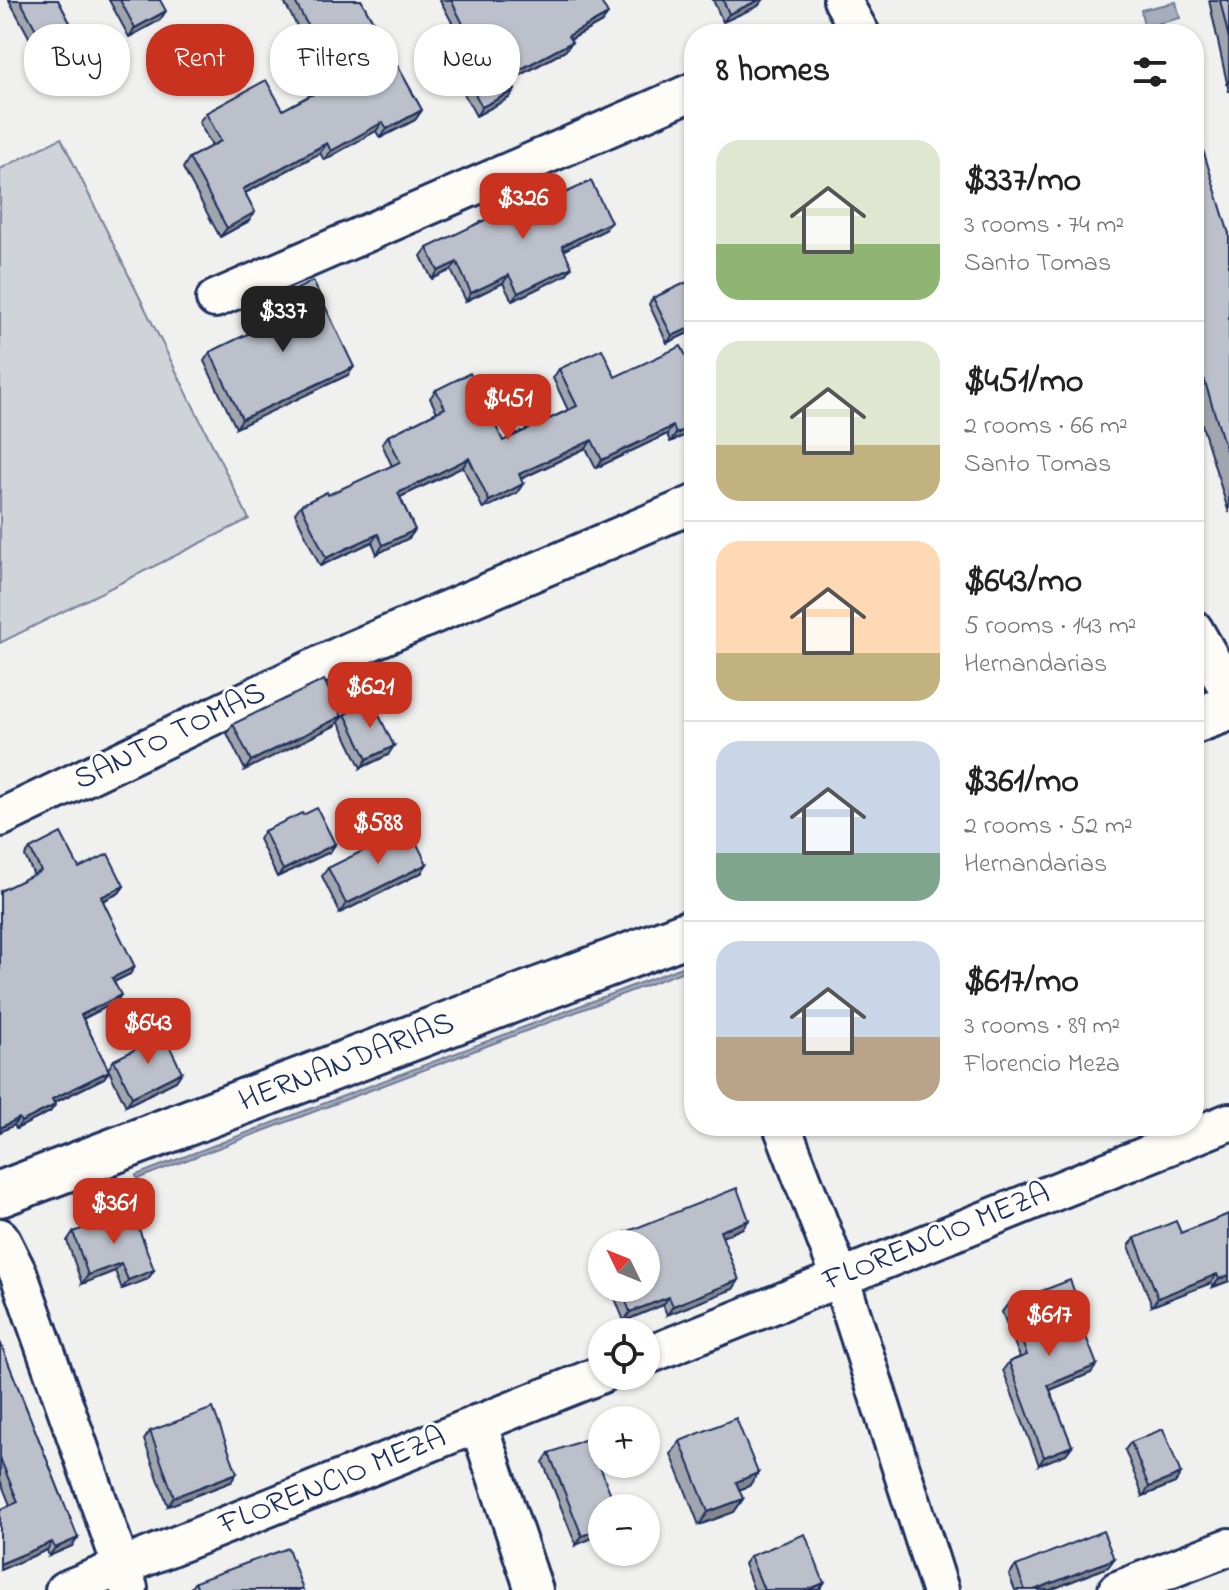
<!DOCTYPE html>
<meta charset="utf-8">
<style>
body{margin:0;font-family:"Indie Flower",sans-serif;background:#f2f2f2;color:#222;height:100vh;display:flex;flex-direction:column;font-size:30px;white-space:nowrap}
*{box-sizing:border-box;margin:0}
p{font-size:26px;color:#767676}
.icon{flex:none;width:44px;height:44px;fill:none;stroke:currentColor;stroke-width:2;stroke-linecap:round;stroke-linejoin:round}
.map{position:relative;flex:1;overflow:hidden}
.details{position:absolute;left:684px;top:24px;width:520px;height:1112px;display:flex;flex-direction:column;background:#fff;border-radius:32px;box-shadow:0 2px 6px #0004}
.details>*{flex:none}
.hud{position:absolute;left:24px;top:24px;width:540px;height:72px;display:flex;gap:16px}
.needle{width:52px;rotate:313deg}
.controls{position:absolute;left:588px;top:1230px;display:grid;gap:16px}
.controls a{display:grid;place-items:center;width:72px;height:72px;border-radius:50%;background:#fff;box-shadow:0 2px 6px #0004;font-size:40px}
.price{position:absolute;translate:-50% -68px;padding:0 18px;border-radius:16px;background:#c8321e;color:#fff;font-size:26px;line-height:52px;filter:drop-shadow(0 2px 4px #0008)}
.price::after{content:'';position:absolute;left:50%;top:48px;width:24px;height:18px;margin-left:-12px;background:inherit;clip-path:polygon(0 0,100% 0,50% 100%)}
.price.selected{background:#222;color:#fff}
ul{padding:0;list-style:none}
li{display:flex;align-items:center;gap:24px;height:200px;padding:0 32px}
li+li{border-top:2px solid #e0e0e0}
li span{display:grid;place-items:center;flex:none;width:224px;height:160px;border-radius:24px;color:#555}
li>.icon{margin-inline-start:auto}
span .icon{width:96px;height:96px;fill:#fffc;stroke-width:1}
li b{font-size:34px}
h2{display:flex;justify-content:space-between;align-items:center;height:96px;padding:0 32px;font-size:34px}
.tag{padding:0 28px;border-radius:32px;background:#fff;box-shadow:0 2px 6px #0004;font-size:28px;line-height:72px}
.tag.selected{background:#c8321e;color:#fff}
.map>svg:first-child{display:block}
.green{fill:#d0d3d8;stroke:#76819b;stroke-width:2}
.water{fill:#a7adbd;stroke:#6f7b97;stroke-width:2}
.lines{fill:none;stroke-linecap:round;stroke-linejoin:round}
.street-casing{stroke:#1b2f5e;stroke-width:42}
.secondary-casing{stroke:#1b2f5e;stroke-width:50}
.street{stroke:#fdfcf7;stroke-width:36}
.secondary{stroke:#fdfcf7;stroke-width:44}
.wall{fill:#a1a5ae;stroke:#1b2f5e;stroke-width:2}
.shaded-wall{fill:#83868d;stroke:#1b2f5e;stroke-width:2}
.building{fill:#bbc0ca;stroke:#1b2f5e;stroke-width:2}
.labels{text-anchor:middle;dominant-baseline:central;stroke-width:6;stroke-linejoin:round;paint-order:stroke}
.street-label{font-size:32px;fill:#1b2f5e;stroke:#fdfcf7}
</style>
<div class="map">
<svg width="1229" height="1590" viewBox="0 0 1229 1590">
<rect width="100%" height="100%" fill="#f0f0ee"/>
<filter id="ink" filterUnits="userSpaceOnUse"><feTurbulence type="fractalNoise" baseFrequency=".0125" numOctaves="2"/><feDisplacementMap in="SourceGraphic" scale="16" xChannelSelector="R" yChannelSelector="G"/><feConvolveMatrix kernelMatrix="1 2 1 2 8 2 1 2 1" color-interpolation-filters="sRGB"/></filter>
<g filter="url(#ink)">
<!-- green -->
<path class="green" d="M61,138l188,381 -249,124v-474z"/>
<!-- water -->
<g class="water">
<path d="M1176,2l4,16 -36,9 -3,-17z"/>
<path d="M687,965l2,4 -552,210 -1,-4z"/>
</g>
<g class="lines">
<!-- street casing -->
<g class="street-casing">
<g id="street">
<path d="M842,0l19,34"/>
<path d="M215,299l479,-208"/>
<path d="M1194,629l35,62"/>
<path d="M0,818l349,-167 345,-147"/>
<path d="M782,1126l58,151 100,313"/>
<path d="M0,1237l19,38 110,313"/>
<path d="M646,1356l583,-234"/>
<path d="M478,1423l56,167"/>
<path d="M64,1590l538,-216"/>
<path d="M1117,1590l112,-43"/>
</g>
</g>
<!-- secondary casing -->
<g class="secondary-casing">
<g id="secondary">
<path d="M1194,721l35,-13"/>
<path d="M0,1194l694,-263"/>
</g>
</g>
<!-- street -->
<use href="#street" class="street"/>
<!-- secondary -->
<use href="#secondary" class="secondary"/>
</g>
<!-- wall -->
<g class="wall">
<path d="M9,0h49l19,36 -6,9 -29,16z"/>
<path d="M109,0h51v20l-31,17z"/>
<path d="M283,0h78l61,110 -7,10 -35,18 -4,-7 -52,29 -4,-7 -75,40 10,19 -6,9 -29,16 -37,-69 6,-10 23,-12 -13,-24 7,-9 77,-3 46,-25z"/>
<path d="M440,0h160l2,22 -32,18 2,2 -7,9 -55,30 5,9 -6,8 -33,18 -39,-73 6,-8 12,-7z"/>
<path d="M713,0h50l-5,6 -35,16z"/>
<path d="M1209,0h20v92z"/>
<path d="M1194,153l35,81v279l-35,-114z"/>
<path d="M518,215l87,15 -41,20 2,25 -54,26 -9,-18 -37,18 -15,-31 -19,9 -11,-23 6,-8z"/>
<path d="M694,279v51l-27,13 -18,-39 4,-6z"/>
<path d="M271,302l77,73 -112,53 -32,-67 6,-9 61,-29 -6,-13z"/>
<path d="M559,369l56,8 79,54 -24,11 -3,-8 -71,34 -10,-20 -65,31 -4,14 -34,16 -20,-42 -63,30 15,33 -6,8 -32,16 -5,-12 -52,24 -25,-53 6,-8 27,-10 64,-29 -10,-22 6,-8 49,-24 -7,-14 6,-8 67,51 65,-31 -15,-32z"/>
<path d="M345,714l43,41 -27,13 -22,-46z"/>
<path d="M233,724l103,1 -91,45 -18,-37z"/>
<path d="M303,815l32,30 -5,7 -53,25 -18,-38 5,-8z"/>
<path d="M30,849l94,37 -5,7 -16,8 27,73 -16,8 2,20 -33,17 25,50 6,-9 68,12 -6,9 -50,25 -17,-35 -5,7 -50,25 1,2 -5,7 -34,17 -2,-4 -14,7v-241l34,-16 -9,-19z"/>
<path d="M328,868l93,5 -81,40 -18,-37z"/>
<path d="M1229,1214v67l-16,6 -2,-4 -59,23 -23,-60 6,-8 46,-5z"/>
<path d="M749,1220l-6,8 -21,9 17,43 -6,9 -66,26 -4,-10 -39,16 -13,-33h35v-44h-25l-2,-3 7,-9z"/>
<path d="M73,1232l81,38 -6,9 -26,10 -7,-18 -33,13 -15,-43z"/>
<path d="M1008,1304l69,11 14,58 -41,17 22,56 -6,8 -27,11 -36,-95 6,-8 11,-5 -18,-45z"/>
<path d="M0,1342l78,196 -6,8 -23,10 -2,-6 -47,20v-60l10,-5 -10,-25z"/>
<path d="M150,1431l81,51 -63,24 -24,-66z"/>
<path d="M680,1441l78,32 -9,13 -10,4 4,9 -9,13 -35,13 -28,-71z"/>
<path d="M1131,1442l50,32 -6,9 -32,13 -18,-46z"/>
<path d="M549,1453l67,55 -40,37 -33,-83z"/>
<path d="M750,1556l74,27 -5,7h-65l-10,-26z"/>
<path d="M1114,1559l-6,8 -58,23h-35l-6,-15 7,-9z"/>
<path d="M195,1582l108,8h-114z"/>
</g>
<!-- shaded-wall -->
<g class="shaded-wall">
<path d="M759,0h4l-5,6 -35,16 6,-8z"/>
<path d="M166,11l-6,9 -31,17 6,-9z"/>
<path d="M608,14l-6,8 -40,22 6,-8z"/>
<path d="M77,36l-6,9 -29,16 6,-9z"/>
<path d="M572,42l-7,9 -63,34 6,-9z"/>
<path d="M515,90l-6,8 -33,18 6,-9z"/>
<path d="M422,110l-7,10 -35,18 7,-9z"/>
<path d="M383,122l-7,9 -52,29 7,-9z"/>
<path d="M327,143l-7,10 -84,45 7,-9z"/>
<path d="M255,212l-6,9 -29,16 7,-9z"/>
<path d="M611,222l-6,8 -49,24 6,-8z"/>
<path d="M457,262l-6,8 -19,9 6,-8z"/>
<path d="M572,267l-6,8 -54,26 6,-8z"/>
<path d="M509,275l-6,8 -37,18 5,-8z"/>
<path d="M694,326v4l-27,13 5,-7z"/>
<path d="M354,367l-6,8 -112,53 6,-9z"/>
<path d="M694,425v6l-24,11 6,-8z"/>
<path d="M673,426l-6,8 -71,34 6,-8z"/>
<path d="M592,440l-6,8 -74,35 7,-9z"/>
<path d="M469,458l-6,9 -71,34 6,-8z"/>
<path d="M523,484l-6,9 -34,16 6,-8z"/>
<path d="M415,530l-6,8 -32,16 6,-9z"/>
<path d="M378,534l-6,8 -52,24 6,-8z"/>
<path d="M342,716l-6,9 -91,45 6,-9z"/>
<path d="M394,746l-6,9 -27,13 6,-9z"/>
<path d="M335,844l-5,8 -53,25 6,-7z"/>
<path d="M427,864l-6,9 -81,40 6,-9z"/>
<path d="M124,886l-5,7 -23,11 5,-7z"/>
<path d="M135,967l-5,7 -23,11 5,-7z"/>
<path d="M121,995l-5,7 -40,20 5,-7z"/>
<path d="M109,1071l-5,7 -57,28 5,-7z"/>
<path d="M182,1072l-6,9 -50,25 6,-9z"/>
<path d="M55,1105l-5,7 -34,17 5,-7z"/>
<path d="M19,1118l-5,7 -14,7v-4z"/>
<path d="M749,1220l-6,8 -29,12 6,-9z"/>
<path d="M121,1263l-6,8 -33,13 6,-9z"/>
<path d="M154,1270l-6,9 -26,10 6,-9z"/>
<path d="M1217,1274l-6,9 -59,23 6,-8z"/>
<path d="M1229,1275v6l-16,6 6,-8z"/>
<path d="M739,1280l-6,9 -66,26 6,-9z"/>
<path d="M669,1297l-6,8 -39,16 6,-9z"/>
<path d="M1097,1365l-6,8 -48,20 5,-8z"/>
<path d="M1072,1446l-6,8 -27,11 5,-8z"/>
<path d="M237,1473l-6,9 -63,24 6,-9z"/>
<path d="M758,1473l-9,13 -21,8 8,-12z"/>
<path d="M1181,1474l-6,9 -32,13 6,-9z"/>
<path d="M743,1499l-9,13 -35,13 9,-13z"/>
<path d="M602,1528v6l-26,11 6,-9z"/>
<path d="M78,1538l-6,8 -23,10 6,-8z"/>
<path d="M52,1542l-5,8 -47,20v-6z"/>
<path d="M1114,1559l-6,8 -58,23h-16z"/>
<path d="M824,1583l-5,7h-12z"/>
</g>
<!-- building -->
<g class="building">
<path d="M20,0h38l19,36 -29,16z"/>
<path d="M120,0h40l6,11 -31,17z"/>
<path d="M294,0h67l61,110 -35,19 -4,-7 -52,29 -4,-8 -84,46 12,23 -28,16 -38,-70 32,-17 -15,-28 60,-33 17,30 55,-29z"/>
<path d="M451,0h149l8,14 -40,22 4,6 -64,34 7,14 -33,17 -39,-72 20,-11z"/>
<path d="M723,0h36l-30,14z"/>
<path d="M1220,0h9v39z"/>
<path d="M1203,150l26,84v226l-35,-114v-193z"/>
<path d="M591,181l20,41 -49,24 10,21 -54,26 -9,-18 -38,18 -14,-31 -19,9 -11,-23 87,-42 4,9z"/>
<path d="M694,279v47l-22,10 -19,-38z"/>
<path d="M313,281l41,86 -112,52 -32,-67 69,-33 -8,-17z"/>
<path d="M681,346l13,26v53l-18,9 -3,-8 -71,34 -10,-20 -73,34 4,10 -34,17 -20,-43 -71,35 17,37 -32,15 -5,-11 -52,24 -25,-53 26,-13 1,3 72,-33 -12,-26 57,-28 -9,-18 34,-17 33,68 74,-35 -18,-37 43,-20 13,28z"/>
<path d="M324,680l18,36 -91,45 -18,-37z"/>
<path d="M372,701l22,45 -27,13 -22,-45z"/>
<path d="M317,808l18,36 -52,26 -19,-39 38,-18 1,2z"/>
<path d="M409,828l18,36 -81,40 -18,-36z"/>
<path d="M61,833l18,35 29,-14 16,32 -23,11 34,70 -23,11 9,17 -40,20 28,56 -57,28 3,6 -34,17 -2,-4 -19,10v-237l41,-20 -11,-22z"/>
<path d="M164,1035l18,37 -50,25 -18,-37z"/>
<path d="M737,1188l12,32 -29,11 19,49 -66,26 -4,-9 -39,15 -9,-24h25v-44h-16l-4,-12z"/>
<path d="M132,1210l22,60 -26,10 -7,-17 -33,12 -15,-43z"/>
<path d="M1229,1214v61l-10,4 -2,-5 -59,24 -23,-60 41,-17 5,12z"/>
<path d="M1070,1280l11,29 -5,2 21,54 -49,20 24,61 -28,11 -35,-95 18,-7 -19,-51z"/>
<path d="M0,1342l78,196 -23,10 -3,-6 -52,22v-54l18,-8 -18,-44z"/>
<path d="M213,1408l24,65 -63,24 -24,-66z"/>
<path d="M736,1418l22,55 -22,9 7,17 -35,13 -28,-71z"/>
<path d="M1163,1429l18,45 -32,13 -18,-45z"/>
<path d="M589,1438l27,70h-14v20l-20,8 -33,-83z"/>
<path d="M1103,1531l11,28 -80,31h-9l-9,-24z"/>
<path d="M805,1534l19,49 -17,7h-43l-14,-34z"/>
<path d="M288,1548l15,42h-105l-3,-8z"/>
</g>
</g>
<g class="labels">
<!-- street labels -->
<g class="street-label">
<text transform="translate(170 737) rotate(-26)">SANTO TOMAS</text>
<text transform="translate(347 1063) rotate(-21)">HERNANDARIAS</text>
<text transform="translate(937 1238) rotate(-22)">FLORENCIO MEZA</text>
<text transform="translate(333 1482) rotate(-22)">FLORENCIO MEZA</text>
</g>
</g>
</svg>
<div class="controls">
<a><svg class="needle" viewBox="-14 -14 28 28"><path d="M0-13l5 13h-10z" fill="#e53935"/><path d="M0 13l5-13h-10z" fill="#767676"/></svg></a>
<a><svg class="icon" aria-label="locate" viewBox="0 0 24 24"><circle cx="12" cy="12" r="6"/><path d="M12 2v4M12 18v4M2 12h4M18 12h4"/></svg></a>
<a>+</a>
<a>−</a>
</div>
<b class="price" style="left:523px;top:241px">$326</b>
<b class="price selected" style="left:283px;top:354px">$337</b>
<b class="price" style="left:508px;top:442px">$451</b>
<b class="price" style="left:370px;top:730px">$621</b>
<b class="price" style="left:378px;top:866px">$588</b>
<b class="price" style="left:148px;top:1066px">$643</b>
<b class="price" style="left:114px;top:1246px">$361</b>
<b class="price" style="left:1049px;top:1358px">$617</b>
<div class="hud">
<a class="tag">Buy</a>
<a class="tag selected">Rent</a>
<a class="tag">Filters</a>
<a class="tag">New</a>
</div>
<section class="details">
<h2>8 homes<svg class="icon" aria-label="filters" viewBox="0 0 24 24"><path d="M4 7h16M4 17h16"/><circle cx="9" cy="7" r="2"/><circle cx="15" cy="17" r="2"/></svg></h2>
<ul>
<li><span style="background:linear-gradient(#dfe7d0 65%,#8fb573 0)"><svg class="icon" aria-label="home" viewBox="0 0 24 24"><path d="M3 11l9-7 9 7M6 9v11h12V9"/></svg></span><div><b>$337/mo</b><p>3 rooms · 74 m²</p><p>Santo Tomas</p></div></li>
<li><span style="background:linear-gradient(#dfe7d0 65%,#c2b280 0)"><svg class="icon" aria-label="home" viewBox="0 0 24 24"><path d="M3 11l9-7 9 7M6 9v11h12V9"/></svg></span><div><b>$451/mo</b><p>2 rooms · 66 m²</p><p>Santo Tomas</p></div></li>
<li><span style="background:linear-gradient(#ffd9b3 70%,#c2b280 0)"><svg class="icon" aria-label="home" viewBox="0 0 24 24"><path d="M3 11l9-7 9 7M6 9v11h12V9"/></svg></span><div><b>$643/mo</b><p>5 rooms · 143 m²</p><p>Hernandarias</p></div></li>
<li><span style="background:linear-gradient(#c9d6e8 70%,#7fa58c 0)"><svg class="icon" aria-label="home" viewBox="0 0 24 24"><path d="M3 11l9-7 9 7M6 9v11h12V9"/></svg></span><div><b>$361/mo</b><p>2 rooms · 52 m²</p><p>Hernandarias</p></div></li>
<li><span style="background:linear-gradient(#c9d6e8 60%,#b9a48a 0)"><svg class="icon" aria-label="home" viewBox="0 0 24 24"><path d="M3 11l9-7 9 7M6 9v11h12V9"/></svg></span><div><b>$617/mo</b><p>3 rooms · 89 m²</p><p>Florencio Meza</p></div></li>
</ul>
</section>
</div>
